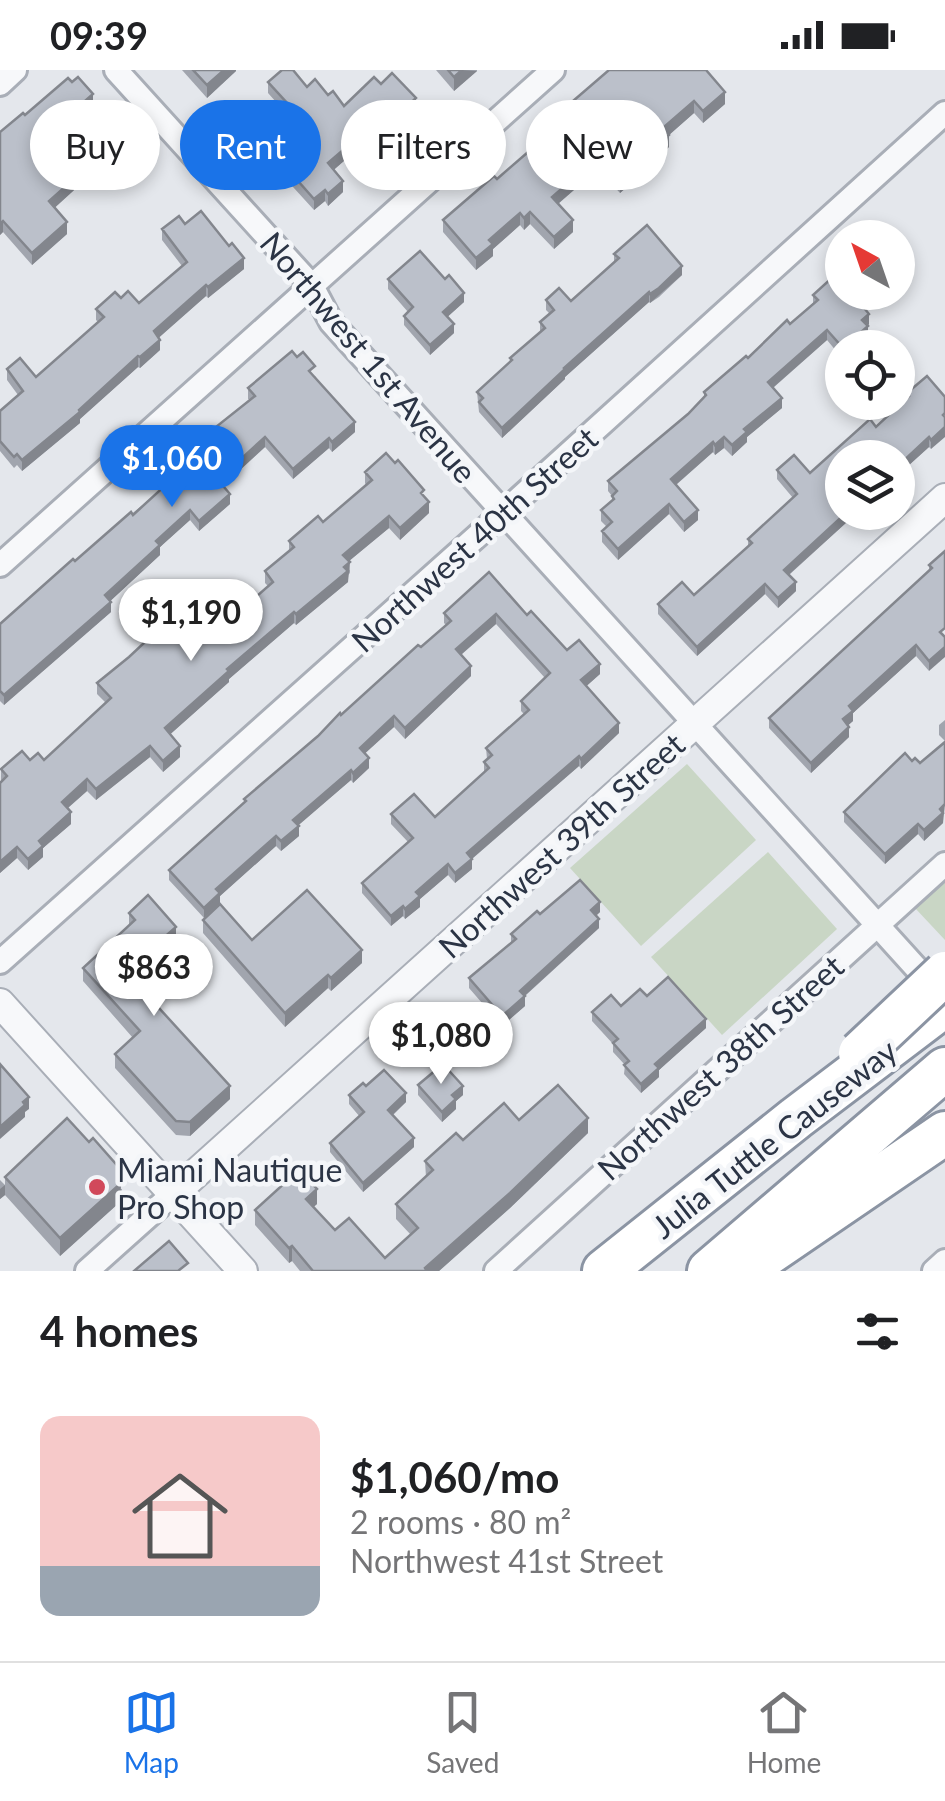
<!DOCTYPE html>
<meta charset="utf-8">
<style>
body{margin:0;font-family:Lato,sans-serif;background:#f6f6f6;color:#202124;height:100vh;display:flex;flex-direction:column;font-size:38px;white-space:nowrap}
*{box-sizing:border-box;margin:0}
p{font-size:32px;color:#757577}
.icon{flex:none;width:55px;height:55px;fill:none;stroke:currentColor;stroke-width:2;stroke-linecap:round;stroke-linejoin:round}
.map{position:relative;height:1201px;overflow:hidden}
.sheet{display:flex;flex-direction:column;background:#fff;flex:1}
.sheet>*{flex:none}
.guide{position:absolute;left:30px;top:30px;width:885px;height:90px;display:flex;gap:20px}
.needle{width:65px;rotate:320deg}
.tools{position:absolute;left:825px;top:150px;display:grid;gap:20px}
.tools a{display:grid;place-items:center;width:90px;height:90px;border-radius:50%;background:#fff;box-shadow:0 5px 15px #0003;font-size:50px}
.price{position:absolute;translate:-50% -85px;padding:0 22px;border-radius:35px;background:#fff;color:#222;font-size:32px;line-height:65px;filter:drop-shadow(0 2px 5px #0008)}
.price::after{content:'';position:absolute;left:50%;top:60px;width:30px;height:22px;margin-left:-15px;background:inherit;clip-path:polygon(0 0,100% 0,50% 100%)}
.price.active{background:#1a73e8;color:#fff}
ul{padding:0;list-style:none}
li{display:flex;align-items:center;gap:30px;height:250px;padding:0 40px}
li span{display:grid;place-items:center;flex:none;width:280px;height:200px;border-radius:20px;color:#555}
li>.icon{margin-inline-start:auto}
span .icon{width:120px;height:120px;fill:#fffc;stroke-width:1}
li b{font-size:42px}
h2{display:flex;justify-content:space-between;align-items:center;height:120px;padding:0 40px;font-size:42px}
.pill{padding:0 35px;border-radius:45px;background:#fff;box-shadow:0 5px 15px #0003;font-size:35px;line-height:90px}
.pill.active{background:#1a73e8;color:#fff}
.status{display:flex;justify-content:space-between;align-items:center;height:70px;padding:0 50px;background:#fff;direction:ltr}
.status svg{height:28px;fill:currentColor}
.menu{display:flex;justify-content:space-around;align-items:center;height:140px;border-top:2px solid #e0e0e0;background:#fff;font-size:28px;color:#757577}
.menu a{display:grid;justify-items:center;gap:5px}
.menu .active{color:#1a73e8}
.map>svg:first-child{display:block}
.green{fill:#c9d6c5}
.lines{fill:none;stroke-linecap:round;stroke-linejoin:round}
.minor-casing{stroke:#a9aeb7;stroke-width:28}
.tertiary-casing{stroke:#a9aeb7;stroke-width:32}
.motorway-casing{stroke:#8b94a3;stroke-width:48}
.minor{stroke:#f7f8fa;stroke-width:22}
.tertiary{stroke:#f7f8fa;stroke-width:28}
.motorway{stroke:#fff;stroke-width:42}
.motorway-bridge-casing{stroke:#8b94a3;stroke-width:48;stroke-linecap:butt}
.motorway-bridge{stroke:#fff;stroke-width:42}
.wall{fill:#a1a5ae}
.shaded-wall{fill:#83868d}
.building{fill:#bbc0ca;stroke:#83868d;stroke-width:2.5}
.poi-dot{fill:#d1495b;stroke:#f4f6f9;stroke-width:4}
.labels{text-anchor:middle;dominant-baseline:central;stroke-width:9;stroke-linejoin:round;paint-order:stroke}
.street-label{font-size:32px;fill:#2b3445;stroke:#f4f6f9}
.poi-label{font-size:32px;fill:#2b3445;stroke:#f4f6f9;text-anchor:start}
</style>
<div class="status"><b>09:39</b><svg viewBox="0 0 49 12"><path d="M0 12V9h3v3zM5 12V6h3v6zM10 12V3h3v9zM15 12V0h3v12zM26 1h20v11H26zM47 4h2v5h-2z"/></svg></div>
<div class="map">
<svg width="945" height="1201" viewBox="0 0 945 1201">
<rect width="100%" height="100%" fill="#e4e7ec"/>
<!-- green -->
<g class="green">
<path d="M687,694l69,76 -115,106 -71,-78z"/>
<path d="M768,782l69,77 -115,106 -71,-78z"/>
<path d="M945,811v59l-30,-32z"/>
</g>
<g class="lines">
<!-- minor casing -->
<g class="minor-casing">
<g id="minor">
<path d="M116,0l196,216 19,36 607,670"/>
<path d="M0,14l15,-14"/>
<path d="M0,495l553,-495"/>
<path d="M0,892l503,-449 442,-400"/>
<path d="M87,1201l86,-77"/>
<path d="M496,1201l449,-407"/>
<path d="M934,1201l11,-10"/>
</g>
</g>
<!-- tertiary casing -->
<g class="tertiary-casing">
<g id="tertiary">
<path d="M0,933l243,268"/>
<path d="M173,1124l772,-696"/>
</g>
</g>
<!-- motorway casing -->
<g class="motorway-casing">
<g id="motorway">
<path d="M753,1194l192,-131"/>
<path d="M604,1201l192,-153 149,-113"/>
<path d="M709,1201l236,-202"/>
</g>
</g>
<!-- minor -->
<use href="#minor" class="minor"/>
<!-- tertiary -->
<use href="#tertiary" class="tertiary"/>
<!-- motorway -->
<use href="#motorway" class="motorway"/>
<!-- motorway-bridge casing -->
<g class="motorway-bridge-casing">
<path id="motorway-bridge" d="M860,983l85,-80"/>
</g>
<!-- motorway-bridge -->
<use href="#motorway-bridge" class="motorway-bridge"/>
</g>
<!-- wall -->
<g class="wall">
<path d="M182,0h54v1l-29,27z"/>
<path d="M436,0h41v1l-23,20z"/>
<path d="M609,0l116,34 -22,19 -9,-10 -25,22v12l-18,16v3l-31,27 -22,-24 -40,35 15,28 -19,17 -24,-25 -6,6 -4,-5 -27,24v7l-17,14 -33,-38v-12l54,-41 32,-27v-13z"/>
<path d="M268,12l39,5 21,8 16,11 37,-22 35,26 -33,31 -7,-8 -43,37 10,22 -15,14 -3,-5 -11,9 -31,-34 -2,2 -17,-19v-11l29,-27 -25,-28z"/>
<path d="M93,36l-37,32 28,43 -30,27 13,26 -35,31 -29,-33 -3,3v-103l25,-17z"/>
<path d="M185,154l59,45 -36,29 -2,-2 -47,41 1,13 -20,18 -2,-1 -58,52v4l-58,48 -5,-6 -3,3 -14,-17v-40l18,-16 -11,-15v-11l29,8 62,-55 -2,-2v-11l25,-11 18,5 43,-37 -20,-26v-11z"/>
<path d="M614,184l68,21 -23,22 -9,6 -1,-1 -84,75v2l-63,59 -23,-26 -2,-20 33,-31v-3l30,-26v-10l10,-8 -4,-4v-10l25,1 43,-39z"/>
<path d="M388,209l76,23 -17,15 7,16 -24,22 -26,-30v-9l4,-4 -20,-23z"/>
<path d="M813,225l56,29 -1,2v10l-13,12h-13v10l-15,-18 -54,48 9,20 -35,29v5l-15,14 -8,-8 -9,7 -2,-3 -37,33 22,35 -14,12 -15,-18 -51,46 -16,-18v-11l5,-4 -6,-6v-11l11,-9v-5l-4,-5v-10l80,-67 16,-16v-6l86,-68 23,-21z"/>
<path d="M315,306l40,56 -23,20 -3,-4 -36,31 -28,-32 -42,39 7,18 -31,27 -9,-11 -30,27v8l-50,46 1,11 -107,93 -4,-4v-77l164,-137 -2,-11 35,-30v-4l53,-42 -2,-1v-11z"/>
<path d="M907,323l38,4 -14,52 -2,-2 -31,28v-17l-50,63 -59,54 7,16 -18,17 -13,-14 -68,62 -39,-42v-10l36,-9 54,-49v-7l45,-41 -16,-19v-9l33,3 66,-46 31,-29z"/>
<path d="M365,402l59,24 5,17 -29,27 -11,-12 -40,33 1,12 -2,2v7l-52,43 -2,-2 -65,56v3l-59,52 10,23 -17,15 -13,-15 -54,43 -9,-9 -19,17 3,16 -28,24v9l-15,13 -11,-12 -17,15 1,-104 29,-9h14l62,-57 -9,-9v-11l100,-47 45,-27 26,-23 -3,-3v-12l24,-20v-10l34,-19 43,-37 -1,-2z"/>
<path d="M945,481l-16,120 -13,-15 -63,57v8l-5,4 1,12 -38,36 -42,-45v-10l160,-147v-6z"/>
<path d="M444,543l83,2 40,35 33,24 -14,12 33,47 -38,36 -2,-3 -107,93v10l-17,14 -7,-8 -28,24v8l-15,12 -2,-3 -12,10 -29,-33v-10l46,-41 -17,-18v-10l44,3 49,-44v-11l3,-3 -1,-11 38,-34 -3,-3v-10l24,-23 -49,-54 -35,31 10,21 -66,63 -11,-12 -29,26 4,15 -16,15 -2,-3 -53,45 1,11 -18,15 -5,-5 -56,50v7l-16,15 -35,-38v-10l75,-68v-3l202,-174 -2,-2z"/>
<path d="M945,650v21l-6,-6v-10z"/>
<path d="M912,691l8,2 23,53v7l-19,18 -6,-7 -33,30 -41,-42v-10z"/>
<path d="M600,842l-4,4 3,12 -74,68v10l-23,20 -33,-38v-10l42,-35v-9l29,-20z"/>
<path d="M129,843l47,27 -23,21 16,31 -13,13 74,94 -40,37 -14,-1 -61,-67v-14l18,-16 -50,-57v-13l46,-42z"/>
<path d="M203,850l49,20 110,23 -31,28 -3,-3 -43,39 -82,-94z"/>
<path d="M647,926l59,32 -47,42v7l-18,16 -17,-19 1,-9 -12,-13v-8l-21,-23v-9l29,-6z"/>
<path d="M410,966l54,2 -34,30 -20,-23z"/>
<path d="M418,1015l45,10 -7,6v8l-14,13 -24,-27z"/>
<path d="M366,1016l40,16 -13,13 21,32 -51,45 -33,-40v-9l30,-26 -11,-13v-9z"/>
<path d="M519,1050l69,13 -78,75 -71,63h-139l-8,-10 -3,2 -34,-38v-15l62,-6 -4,3 22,23 50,28 26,-23 -15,-16v-15l30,-27 -1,-16 38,-21z"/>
<path d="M5,1107l117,12 -2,13 -60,54 -55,-61 -5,4v-19l5,5z"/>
</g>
<!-- shaded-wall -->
<g class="shaded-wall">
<path d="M224,0h12v1l-29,27v-13z"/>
<path d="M462,0l15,1 -23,20v-14z"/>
<path d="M725,22v12l-22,19v-12z"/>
<path d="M93,24v12l-42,37v-12z"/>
<path d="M416,28v12l-33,31v-12z"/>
<path d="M694,31v12l-25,22v12l-18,16v3l-31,27v-12l29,-28 14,-25z"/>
<path d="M376,52v11l-48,42v-12z"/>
<path d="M598,87v12l-46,40v-12z"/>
<path d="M84,100v11l-35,32v-12z"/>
<path d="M343,111v11l-15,14v-12z"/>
<path d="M325,120v11l-11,9v-11z"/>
<path d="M530,142v12l-6,6v-12z"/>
<path d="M520,143v12l-27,24v7l-17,14v-12l13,-18z"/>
<path d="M573,150v12l-19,17v-12z"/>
<path d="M3,151v11l-3,3v-11z"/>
<path d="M67,152v12l-35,31v-12z"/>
<path d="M244,188v11l-36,29v-11z"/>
<path d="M682,196v9l-32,28v-9z"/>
<path d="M206,215v11l-52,46v-11z"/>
<path d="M649,222v10l-84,75v2l-63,59v-10l62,-60z"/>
<path d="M464,223v9l-21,19v-9z"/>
<path d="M869,244v10l-7,6v-10z"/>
<path d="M454,254v9l-24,22v-10z"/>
<path d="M868,256v10l-13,12h-12z"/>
<path d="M827,260v10l-59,52v-10z"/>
<path d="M160,270v10l-20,18v-11z"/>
<path d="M138,286v11l-58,52v4l-58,48v-11z"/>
<path d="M782,328v10l-35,29v5l-15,14v-11l12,-16z"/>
<path d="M355,352v10l-23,20v-10z"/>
<path d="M945,357v10l-14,12v-9z"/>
<path d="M265,367v10l-47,43v-10z"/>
<path d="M724,367v11l-9,7v-10z"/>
<path d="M929,367v10l-31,28v-9z"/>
<path d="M329,368v10l-36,31v-10z"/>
<path d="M713,372v10l-42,37v-10z"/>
<path d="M230,424v10l-31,27v-10z"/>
<path d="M429,432v11l-29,27v-12z"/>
<path d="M669,434v10l-51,46v-11z"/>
<path d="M190,440v10l-30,27v8l-55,51v-11l51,-54z"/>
<path d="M698,440v10l-14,12v-10z"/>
<path d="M847,442h11l-74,67v-9z"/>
<path d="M389,446v12l-46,38v-11z"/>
<path d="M350,492l-2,20 -52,43v-11z"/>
<path d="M796,512v9l-18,17v-10z"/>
<path d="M765,514v10l-68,62v-9z"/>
<path d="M111,532v10l-107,93v-10z"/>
<path d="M294,542v11l-65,56v3l-64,57v-11l62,-59z"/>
<path d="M496,544v10l-40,35v-10z"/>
<path d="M916,575v11l-63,57v8l-10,9v-11l6,-13z"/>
<path d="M945,577v10l-16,14v-10z"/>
<path d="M600,594v10l-19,17v-11z"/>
<path d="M471,596v10l-66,63v-11z"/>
<path d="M394,646v11l-34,31v-10z"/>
<path d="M619,653v10l-38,36v-10z"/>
<path d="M849,657v10l-38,36v-10z"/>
<path d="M150,676v11l-54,43v-11z"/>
<path d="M180,676v11l-17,15v-11z"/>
<path d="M579,686v10l-112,97v-10z"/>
<path d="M369,688v10l-16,15v-10z"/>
<path d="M351,700v10l-58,50v-10z"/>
<path d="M87,709v12l-25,22v-11z"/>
<path d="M945,734l-2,19 -19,18v-11z"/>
<path d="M71,742v12l-28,24v9l-15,13v-11l11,-18z"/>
<path d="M918,754v10l-33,30v-10z"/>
<path d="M299,756v10l-18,15v-10z"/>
<path d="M276,766v10l-56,50v7l-16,15v-10l12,-19z"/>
<path d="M17,777v11l-17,15v-11z"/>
<path d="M472,789v10l-17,14v-10z"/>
<path d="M448,794v11l-28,24v8l-15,12v-10l11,-17z"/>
<path d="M600,832v10l-9,8v-10z"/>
<path d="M403,836v10l-12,10v-10z"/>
<path d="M599,849v9l-79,72v-9z"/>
<path d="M176,857v13l-30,26v-13z"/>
<path d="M362,880v13l-31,28v-13z"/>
<path d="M328,905v13l-43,39v-14z"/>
<path d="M169,909v13l-20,19v-14z"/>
<path d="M525,926v10l-23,20v-10z"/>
<path d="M706,949v9l-47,42v7l-18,16v-9l14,-20z"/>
<path d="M464,958v10l-34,30v-10z"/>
<path d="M230,1016v13l-40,37v-14z"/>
<path d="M463,1016v9l-7,6v8l-14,13v-10l10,-17z"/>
<path d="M406,1023v9l-18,17v-9z"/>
<path d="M29,1027v12l-4,3v5l-25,22v-12z"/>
<path d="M588,1048v15l-78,75 -71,63h-14v-3z"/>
<path d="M414,1068v9l-51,45v-9z"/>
<path d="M122,1101l-2,31 -60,54v-18z"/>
<path d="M5,1115v10l-5,4v-10z"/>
<path d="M317,1119v15l-11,10v-15z"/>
<path d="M292,1176v15l-3,2v-15z"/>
</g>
<!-- building -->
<g class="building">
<path d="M193,0h31l-17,15z"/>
<path d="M282,0h11l14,17 8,-8 13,16 5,-4 11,15 30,-29 7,7 11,-11 24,25 -33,31 -7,-7 -48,41 15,18 -15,13 -3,-4 -11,9 -31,-35 -2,2 -17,-18 35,-32 -31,-34z"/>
<path d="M448,0h14l-8,7z"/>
<path d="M609,0h97l19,22 -22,19 -9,-10 -31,27 6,7 -20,18 2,1 -31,27 -22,-24 -46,40 21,23 -19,17 -24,-25 -6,6 -4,-5 -31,27 4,4 -17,14 -33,-38 51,-44 3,3 38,-33 -6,-7z"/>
<path d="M78,7l15,17 -42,37 33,39 -35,31 18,21 -35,31 -29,-32 -3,3v-92l23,-19 2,2 43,-37 4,4z"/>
<path d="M201,141l28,35 3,-3 12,15 -36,29 -2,-2 -52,46 6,9 -20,17 -2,-1 -59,54 1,2 -58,48 -5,-6 -3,3 -14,-16v-30l23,-20 -16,-22 13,-11 16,19 68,-60 -8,-8 19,-17 6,6 7,-7 11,12 48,-41 -25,-33 17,-13 6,8z"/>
<path d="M647,155l35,41 -23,22 -9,6 -1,-2 -85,76 1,1 -63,59 -23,-26 4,-4 -6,-6 35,-32 -2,-2 35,-30 -5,-6 14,-12 -8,-10 13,-12 12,13 48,-43 -5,-4z"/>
<path d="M420,181l25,28 4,-4 15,18 -21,19 11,12 -24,21 -26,-29 9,-9 -25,-28z"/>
<path d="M835,205l7,8v9h9l18,22 -7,6 6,6 -25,22 -16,-18 -59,52 14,16 -38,31 3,3 -15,13 -8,-8 -9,8 -2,-3 -42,37 27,31 -14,12 -15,-18 -51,45 -16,-18 10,-9 -11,-12 13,-11 -2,-3 5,-5 -9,-10 80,-67 18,-19 -2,-3 42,-36 2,2 39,-38 3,4 28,-24 -5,-5z"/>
<path d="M292,281l5,6 6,-5 12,14 -6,5 46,51 -23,20 -3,-4 -36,31 -28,-32 -47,43 12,14 -31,27 -9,-11 -34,31 4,4 -55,50 6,7 -107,93 -4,-4v-67l73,-65 2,2 56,-49 2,3 35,-32 -6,-7 36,-32 -1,-2 58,-46 -7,-8z"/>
<path d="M927,306l18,21v16l-2,2 2,2v10l-14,13 -2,-3 -31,29v-8h-56v54h5l-63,58 12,12 -18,16 -13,-14 -68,63 -39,-43 24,-22 12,13 58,-52 -4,-4 49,-45 -20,-24 17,-15 16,18 60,-54 6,8 33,-31 -2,-3z"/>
<path d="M386,383l9,10 3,-3 26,30 -3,3 8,9 -29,26 -11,-12 -46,39 7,7 -6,5 4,4 -52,43 -2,-2 -67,57 2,2 -64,57 15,18 -17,15 -13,-15 -54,43 -9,-10 -25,23 9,10 -32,29 4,5 -15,13 -11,-12 -17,15v-79l7,-7 -6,-7 21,-18 8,9 8,-7 6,7 67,-62 -14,-15 32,-26 48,-45 20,24 40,-33 5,6 31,-27 -8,-11 29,-24 -5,-6 29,-25 5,6 49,-42 -7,-8z"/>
<path d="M945,481v77l-5,4 5,5v10l-16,14 -13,-16 -67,61 4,5 -10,8 6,8 -38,36 -42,-45 163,-150 -3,-3z"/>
<path d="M489,502l38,43 4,-4 36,39 12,-10 21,24 -19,16 38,43 -38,36 -2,-3 -112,97 5,6 -17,14 -7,-9 -32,28 4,4 -15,13 -2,-3 -12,10 -29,-33 51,-45 -22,-24 23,-20 21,23 54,-49 -5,-6 8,-7 -6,-7 43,-38 -8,-9 29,-28 -54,-59 -40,35 15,17 -66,62 -11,-12 -34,32 9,10 -16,15 -2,-3 -58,50 6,6 -18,15 -5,-5 -60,53 4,4 -16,15 -35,-38 77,-69 -2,-2 74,-63 22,-23 1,2 77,-70 3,2 30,-26 -7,-8z"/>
<path d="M945,672v62l-5,5 3,4 -19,17 -6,-6 -33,30 -41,-42 61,-59 7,8 3,-3 5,5z"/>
<path d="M580,810l20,22 -9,8 8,9 -79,72 5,5 -23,20 -33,-38 47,-39 -5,-5 26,-23 3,3z"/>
<path d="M307,820l55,60 -31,28 -3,-3 -43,38 -82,-93 17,-16 32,36z"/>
<path d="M148,825l28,32 -30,26 23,26 -20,18 81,89 -40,36 -14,-1 -61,-67 25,-23 -57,-63 52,-48 -6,-7z"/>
<path d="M668,907l38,42 -51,45 4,4 -18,16 -17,-19 5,-4 -16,-18 5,-4 -26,-27 19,-17 10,11 19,-17 7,7z"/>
<path d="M443,935l21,23 -34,30 -20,-22z"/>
<path d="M0,994l29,33 -6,5 2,3 -25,22z"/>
<path d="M443,994l20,22 -11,9 4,4 -14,13 -24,-27z"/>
<path d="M384,1000l22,23 -18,17 26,28 -51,45 -33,-40 34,-31 -15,-17 14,-12 3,3z"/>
<path d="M558,1015l30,33 -78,75 -85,75 2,3h-114l-21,-25 -3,2 -34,-38 44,-40 18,19 -11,10 29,31 14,-12 36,40 33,-30 -22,-24 37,-34 -8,-9 31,-28 7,7 41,-37 15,17z"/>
<path d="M67,1048l22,24 4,-4 29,33 -2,13 -60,54 -55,-61z"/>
<path d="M169,1171l19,22 -10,8h-44z"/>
</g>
<!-- markers -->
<circle class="poi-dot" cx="97" cy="1117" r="10"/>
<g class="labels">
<!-- street labels -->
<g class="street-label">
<text transform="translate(369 287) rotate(50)">Northwest 1st Avenue</text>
<text transform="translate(474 469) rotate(-42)">Northwest 40th Street</text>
<text transform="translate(561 775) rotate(-42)">Northwest 39th Street</text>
<text transform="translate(720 997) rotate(-42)">Northwest 38th Street</text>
<text transform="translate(774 1068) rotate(-38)">Julia Tuttle Causeway</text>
</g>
<!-- poi labels -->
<g class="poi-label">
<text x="117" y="1099">Miami Nautique<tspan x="117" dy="37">Pro Shop</tspan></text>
</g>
</g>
</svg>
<div class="tools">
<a><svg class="needle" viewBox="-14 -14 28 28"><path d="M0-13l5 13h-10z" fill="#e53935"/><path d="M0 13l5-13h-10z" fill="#757577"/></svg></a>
<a><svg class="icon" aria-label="locate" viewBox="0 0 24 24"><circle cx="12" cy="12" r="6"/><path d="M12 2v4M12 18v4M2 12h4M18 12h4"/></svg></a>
<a><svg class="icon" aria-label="layers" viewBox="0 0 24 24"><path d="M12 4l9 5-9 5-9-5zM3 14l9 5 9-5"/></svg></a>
</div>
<b class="price active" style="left:172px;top:440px">$1,060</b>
<b class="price" style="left:191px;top:594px">$1,190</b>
<b class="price" style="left:154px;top:949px">$863</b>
<b class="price" style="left:441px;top:1017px">$1,080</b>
<div class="guide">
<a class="pill">Buy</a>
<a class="pill active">Rent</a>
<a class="pill">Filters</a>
<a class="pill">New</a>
</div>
</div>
<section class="sheet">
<h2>4 homes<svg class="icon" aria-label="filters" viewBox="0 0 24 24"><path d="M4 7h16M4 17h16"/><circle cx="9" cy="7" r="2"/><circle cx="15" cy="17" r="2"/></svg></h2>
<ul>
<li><span style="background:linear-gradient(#f6c9c9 75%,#9aa5b1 0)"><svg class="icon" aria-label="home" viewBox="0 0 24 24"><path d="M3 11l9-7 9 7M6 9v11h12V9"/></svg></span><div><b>$1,060/mo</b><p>2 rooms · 80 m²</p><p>Northwest 41st Street</p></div></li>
</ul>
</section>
<nav class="menu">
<a class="active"><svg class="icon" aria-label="map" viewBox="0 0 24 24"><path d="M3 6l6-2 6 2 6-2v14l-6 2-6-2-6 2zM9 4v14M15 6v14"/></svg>Map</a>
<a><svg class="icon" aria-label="saved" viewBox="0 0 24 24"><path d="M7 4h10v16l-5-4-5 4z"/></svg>Saved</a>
<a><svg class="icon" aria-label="home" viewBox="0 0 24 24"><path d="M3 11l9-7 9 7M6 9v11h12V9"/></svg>Home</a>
</nav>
